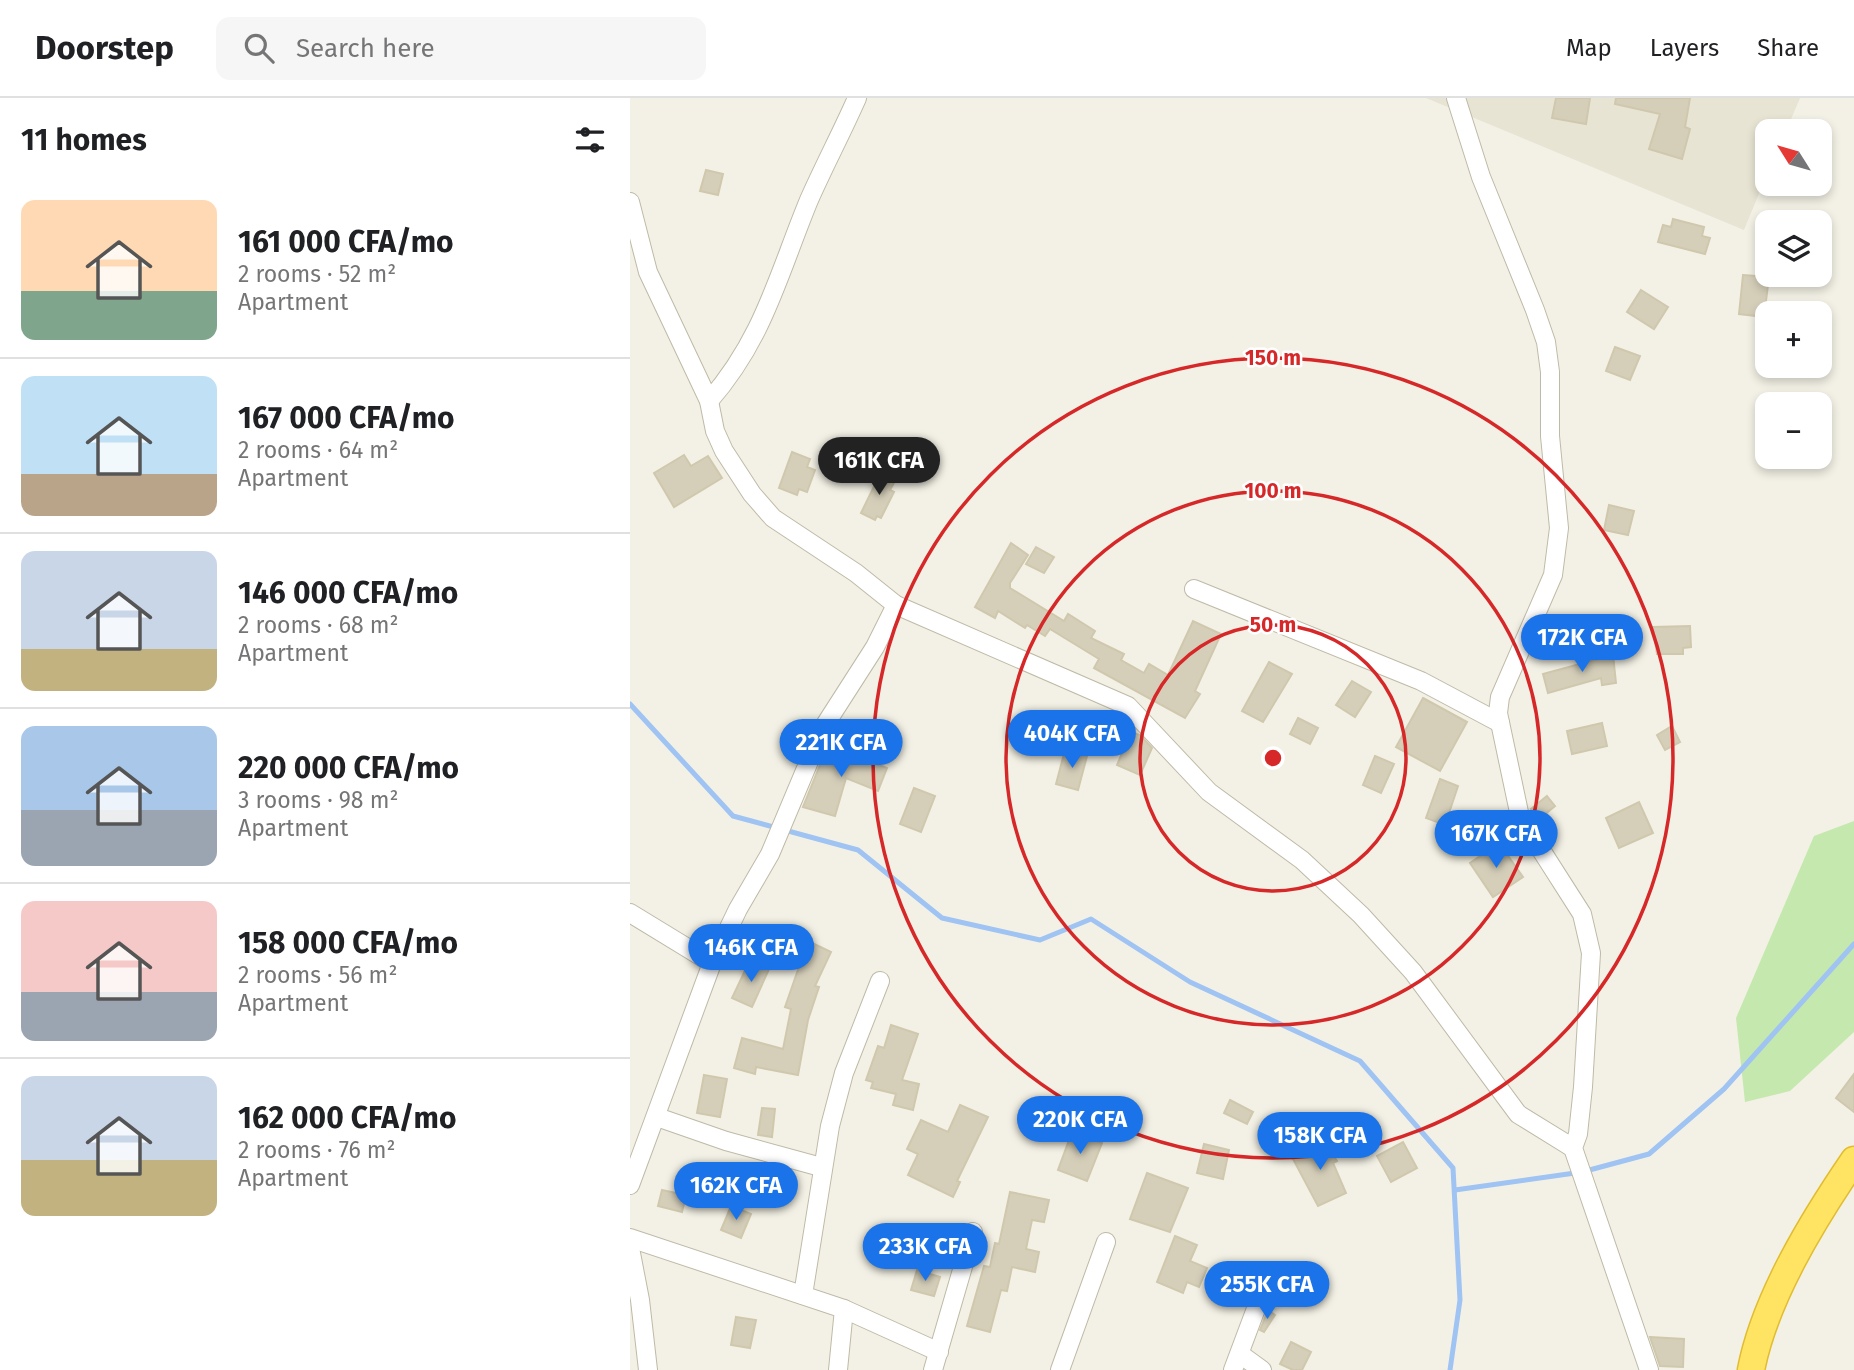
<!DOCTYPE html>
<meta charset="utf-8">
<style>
body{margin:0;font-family:"Fira Sans",sans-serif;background:#f6f6f6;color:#202124;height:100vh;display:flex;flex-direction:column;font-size:26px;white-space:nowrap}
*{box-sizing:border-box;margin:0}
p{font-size:23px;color:#757577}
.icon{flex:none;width:38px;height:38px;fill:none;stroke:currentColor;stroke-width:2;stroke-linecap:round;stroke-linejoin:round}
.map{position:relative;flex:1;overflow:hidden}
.details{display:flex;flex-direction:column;background:#fff;width:630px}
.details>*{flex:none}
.needle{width:46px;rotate:307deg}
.controls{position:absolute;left:1125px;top:21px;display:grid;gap:14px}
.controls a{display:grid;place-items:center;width:77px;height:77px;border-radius:14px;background:#fff;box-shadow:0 4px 10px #0003;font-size:35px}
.price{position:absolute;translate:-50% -60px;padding:0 16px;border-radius:24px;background:#1a73e8;color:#fff;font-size:23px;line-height:46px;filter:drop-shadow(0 2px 4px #0008)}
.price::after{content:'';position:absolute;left:50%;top:42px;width:21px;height:16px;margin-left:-10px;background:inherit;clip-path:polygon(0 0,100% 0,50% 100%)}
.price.on{background:#222;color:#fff}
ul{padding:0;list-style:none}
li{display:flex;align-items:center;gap:21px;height:175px;padding:0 21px}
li+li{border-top:2px solid #e0e0e0}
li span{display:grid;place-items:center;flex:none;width:196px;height:140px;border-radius:14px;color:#555}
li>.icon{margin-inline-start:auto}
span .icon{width:84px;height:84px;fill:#fffc;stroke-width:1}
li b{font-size:30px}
h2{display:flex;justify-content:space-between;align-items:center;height:84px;padding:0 21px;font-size:30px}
header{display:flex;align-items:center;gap:42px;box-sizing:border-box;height:98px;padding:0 35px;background:#fff;border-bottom:2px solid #e0e0e0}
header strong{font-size:33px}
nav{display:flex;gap:38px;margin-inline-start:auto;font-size:24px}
.search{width:490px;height:63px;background:#f6f6f6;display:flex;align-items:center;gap:18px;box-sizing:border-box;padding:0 24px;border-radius:14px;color:#757577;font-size:26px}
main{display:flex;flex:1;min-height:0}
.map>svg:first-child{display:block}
.residential{fill:#e7e4d3}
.green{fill:#c4e8ad}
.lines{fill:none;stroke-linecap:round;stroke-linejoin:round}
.stream{stroke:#9fc3f2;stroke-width:5}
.building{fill:#d5cfba;stroke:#d0c8ad;stroke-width:2}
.minor-casing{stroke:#bfbaa7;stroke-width:20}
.highway-casing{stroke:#e1bc31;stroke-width:29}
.minor{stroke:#fff;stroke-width:18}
.highway{stroke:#ffe464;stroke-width:26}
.ring{fill:none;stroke:#d62828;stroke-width:3.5}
.centre{fill:#d62828;stroke:#fff;stroke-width:3.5}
.ring-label{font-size:21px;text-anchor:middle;font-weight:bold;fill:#d62828;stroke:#fff;stroke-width:5;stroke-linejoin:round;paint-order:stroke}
</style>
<header>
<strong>Doorstep</strong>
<div class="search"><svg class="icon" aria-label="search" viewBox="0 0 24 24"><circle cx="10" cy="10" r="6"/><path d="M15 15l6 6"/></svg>Search here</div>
<nav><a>Map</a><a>Layers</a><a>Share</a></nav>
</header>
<main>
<section class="details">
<h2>11 homes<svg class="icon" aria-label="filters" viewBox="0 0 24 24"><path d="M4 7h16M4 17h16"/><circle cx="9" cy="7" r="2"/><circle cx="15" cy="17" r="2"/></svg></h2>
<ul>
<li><span style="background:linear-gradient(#ffd9b3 65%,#7fa58c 0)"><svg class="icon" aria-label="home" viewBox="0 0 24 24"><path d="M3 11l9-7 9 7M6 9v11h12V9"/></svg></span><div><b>161 000 CFA/mo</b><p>2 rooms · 52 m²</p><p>Apartment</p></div></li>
<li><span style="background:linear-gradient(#bfe0f5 70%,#b9a48a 0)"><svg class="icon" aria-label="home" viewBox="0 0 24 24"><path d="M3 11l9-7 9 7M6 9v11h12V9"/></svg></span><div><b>167 000 CFA/mo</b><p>2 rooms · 64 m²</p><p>Apartment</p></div></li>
<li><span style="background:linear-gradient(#c9d6e8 70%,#c2b280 0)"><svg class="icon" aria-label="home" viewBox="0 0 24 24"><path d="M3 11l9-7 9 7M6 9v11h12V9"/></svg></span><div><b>146 000 CFA/mo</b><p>2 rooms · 68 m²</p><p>Apartment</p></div></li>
<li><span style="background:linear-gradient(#a9c7e8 60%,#9aa5b1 0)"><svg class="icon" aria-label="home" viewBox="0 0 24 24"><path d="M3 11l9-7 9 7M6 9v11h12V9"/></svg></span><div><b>220 000 CFA/mo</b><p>3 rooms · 98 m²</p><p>Apartment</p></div></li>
<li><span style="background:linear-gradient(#f6c9c9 65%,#9aa5b1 0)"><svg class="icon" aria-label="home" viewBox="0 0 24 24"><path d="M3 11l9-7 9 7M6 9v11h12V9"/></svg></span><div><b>158 000 CFA/mo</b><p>2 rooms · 56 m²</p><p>Apartment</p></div></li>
<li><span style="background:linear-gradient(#c9d6e8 60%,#c2b280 0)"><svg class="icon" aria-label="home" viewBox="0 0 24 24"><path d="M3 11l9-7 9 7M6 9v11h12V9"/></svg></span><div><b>162 000 CFA/mo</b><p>2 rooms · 76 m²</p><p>Apartment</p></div></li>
</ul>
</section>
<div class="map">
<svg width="1224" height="1272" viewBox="0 0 1224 1272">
<rect width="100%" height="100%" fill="#f3f1e5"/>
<!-- residential -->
<path class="residential" d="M796,0h374l-14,33h-18l-1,43 -23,56z"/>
<!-- green -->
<path class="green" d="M1224,723v211l-64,59 -45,11 -9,-84 78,-182z"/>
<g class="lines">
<!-- stream -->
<g class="stream">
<path d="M0,606l103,112 125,34 84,68 98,22 51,-21 99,63 170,79 93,107 7,132 -10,70"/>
<path d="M825,1092l127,-18 67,-18 75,-65 130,-145"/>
</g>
</g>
<!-- building -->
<g class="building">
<path d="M926,0h34l-4,26 -34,-6z"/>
<path d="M986,0h74l-5,29 5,2 -8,30 -33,-10 11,-35 -45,-10z"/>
<path d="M76,72l17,4 -5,21 -18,-4z"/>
<path d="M1043,121l31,8 -2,9 8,2 -5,16 -47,-12 5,-17 8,2z"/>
<path d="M1113,177l26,2 -5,40 -25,-3z"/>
<path d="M1011,192l27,17 -14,22 -27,-17z"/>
<path d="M985,249l25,9 -10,24 -24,-9z"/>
<path d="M162,354l18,7 -3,8 8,3 -8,22 -8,-3 -2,6 -18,-7z"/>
<path d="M54,357l7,11 17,-10 14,22 -48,29 -20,-34z"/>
<path d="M251,374l15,7 -6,11 4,2 -13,26 -4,-2 -2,4 -14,-7z"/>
<path d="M979,407l25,6 -6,24 -24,-5z"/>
<path d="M381,445l17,12 -18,28v5l54,33 4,-7 27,17 -4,7 33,16 -3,6 23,13 5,-9 19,11 25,-54 28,13 -26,57 5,3 -15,24 -91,-50 5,-9 -49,-30 -5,7 -18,-11 -2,3 -27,-17 -3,7 -20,-11z"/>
<path d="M406,449l18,10 -10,16 -18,-9z"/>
<path d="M1060,528l1,21 -8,1v6h-26l-4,-27z"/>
<path d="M983,557l3,28 -14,2 -1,-7 -53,15 -5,-19z"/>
<path d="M639,564l23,12 -29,48 -21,-11z"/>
<path d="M722,583l19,11 -16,25 -19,-12z"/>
<path d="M793,600l44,24 -27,49 -44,-24z"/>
<path d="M668,620l20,10 -8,16 -20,-10z"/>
<path d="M972,625l5,23 -35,8 -5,-23z"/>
<path d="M1042,628l8,16 -15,8 -8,-15z"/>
<path d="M501,634l9,3 12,13 -12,27 -23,-10z"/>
<path d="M198,647l59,23 -9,23 -32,-13 -11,38 -32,-9z"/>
<path d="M435,652l22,6 -9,34 -22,-6z"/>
<path d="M745,658l19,8 -13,29 -18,-8z"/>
<path d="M810,681l18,7 -13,39 -19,-7z"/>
<path d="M284,690l21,8 -14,36 -21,-8z"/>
<path d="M917,698l8,10 -16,13 -8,-10z"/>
<path d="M1009,704l14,31 -34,15 -13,-30z"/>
<path d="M869,745l24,34 -30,20 -23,-34z"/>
<path d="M178,843l23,11 -16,34 4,1 -11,33 -10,55 -42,-8 -1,7 -21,-6 8,-30 41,11 8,-40 -6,-2z"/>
<path d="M120,862l19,9 -17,38 -20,-9z"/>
<path d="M261,927l27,9 -16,46 17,4 -6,26 -20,-5 3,-11 -25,-6 2,-6 -7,-2 12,-34 6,2z"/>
<path d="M1224,976v38l-18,-14z"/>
<path d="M74,977l23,4 -7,38 -23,-4z"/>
<path d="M600,1002l23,12 -6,12 -23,-11z"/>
<path d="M330,1007l28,12 -31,64 3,1 -7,15 -45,-22 10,-21 -11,-5 14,-29 27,12z"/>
<path d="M132,1010l13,1 -3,28 -14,-2z"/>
<path d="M442,1034l30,11 -15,38 -29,-11z"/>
<path d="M692,1040l15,23 -4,2 13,30 -28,13 -26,-49z"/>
<path d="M773,1044l14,26 -26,14 -14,-26z"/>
<path d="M574,1046l25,6 -6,29 -26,-6z"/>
<path d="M517,1075l41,15 -18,44 -40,-13z"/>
<path d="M32,1092l24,5 -4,17 -24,-6z"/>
<path d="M380,1094l39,8 -5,22 -12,-2 -6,29 13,3 -4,20 -23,-5 -5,24 -6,-1 -11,42 -23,-6 17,-60 6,1 5,-24 4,1z"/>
<path d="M101,1108l20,8 -10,24 -20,-8z"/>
<path d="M545,1138l22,9 -7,16 17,7 -8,19 -12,-5 -4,11 -26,-11z"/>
<path d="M287,1172l23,7 -6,19 -23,-6z"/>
<path d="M638,1212l7,5 -11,17 -4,-2z"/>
<path d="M106,1219l20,3 -6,28 -19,-3z"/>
<path d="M1020,1239l34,2 -1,28 -23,-1z"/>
<path d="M661,1244l20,10 -9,18h-9l-13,-6z"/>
</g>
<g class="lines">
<!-- minor casing -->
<g class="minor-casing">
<g id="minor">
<path d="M826,0l25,79 54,133 11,32 4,30v64l9,92 -6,47 -53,122 -2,16 22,104 62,97 9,39 -8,134 -5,47 -5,14 76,222"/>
<path d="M0,104l18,70 61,129 6,30 9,20 28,43 21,24 83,55 40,32 232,101 81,86 93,68 59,55 52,57 105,142 55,34"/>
<path d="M79,303c55,-63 69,-126 100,-201 15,-34 33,-68 48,-102"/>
<path d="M564,491l227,92 79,42"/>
<path d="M0,815l82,50"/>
<path d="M27,1019l69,24 95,26"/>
<path d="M0,1087l82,-222 26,-54 32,-55 53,-126 52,-81 21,-42"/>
<path d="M0,1140l214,71 95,43"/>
<path d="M0,1150l10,52 8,70"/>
<path d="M173,1197l27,-169 14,-53 36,-92"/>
<path d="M610,1256l22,16"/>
<path d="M208,1272l6,-61"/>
<path d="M303,1272l40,-138"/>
<path d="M430,1272l46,-128"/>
<path d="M603,1272l24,-64"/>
</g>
</g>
<!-- highway casing -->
<g class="highway-casing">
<path id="highway" d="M1121,1272c14,-72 62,-150 103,-210"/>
</g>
<!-- minor -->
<use href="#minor" class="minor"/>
<!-- highway -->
<use href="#highway" class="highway"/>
</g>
<!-- distance rings -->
<g class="ring">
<circle cx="643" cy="660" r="133"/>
<circle cx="643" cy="660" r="267"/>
<circle cx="643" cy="660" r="400"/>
</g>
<circle cx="643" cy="660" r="10" class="centre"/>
<g class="ring-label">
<text x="643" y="267">150 m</text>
<text x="643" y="400">100 m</text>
<text x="643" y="534">50 m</text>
</g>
</svg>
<div class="controls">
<a><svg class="needle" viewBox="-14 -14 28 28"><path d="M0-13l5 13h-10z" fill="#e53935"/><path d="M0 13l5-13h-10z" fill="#757577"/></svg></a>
<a><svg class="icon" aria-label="layers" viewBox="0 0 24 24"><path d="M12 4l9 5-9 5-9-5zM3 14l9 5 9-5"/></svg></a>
<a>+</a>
<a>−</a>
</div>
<b class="price on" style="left:249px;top:399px">161K CFA</b>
<b class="price" style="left:952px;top:576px">172K CFA</b>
<b class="price" style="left:442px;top:672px">404K CFA</b>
<b class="price" style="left:211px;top:681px">221K CFA</b>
<b class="price" style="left:866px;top:772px">167K CFA</b>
<b class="price" style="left:121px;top:886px">146K CFA</b>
<b class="price" style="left:450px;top:1058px">220K CFA</b>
<b class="price" style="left:690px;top:1074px">158K CFA</b>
<b class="price" style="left:106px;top:1124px">162K CFA</b>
<b class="price" style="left:295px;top:1185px">233K CFA</b>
<b class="price" style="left:637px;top:1223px">255K CFA</b>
</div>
</main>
